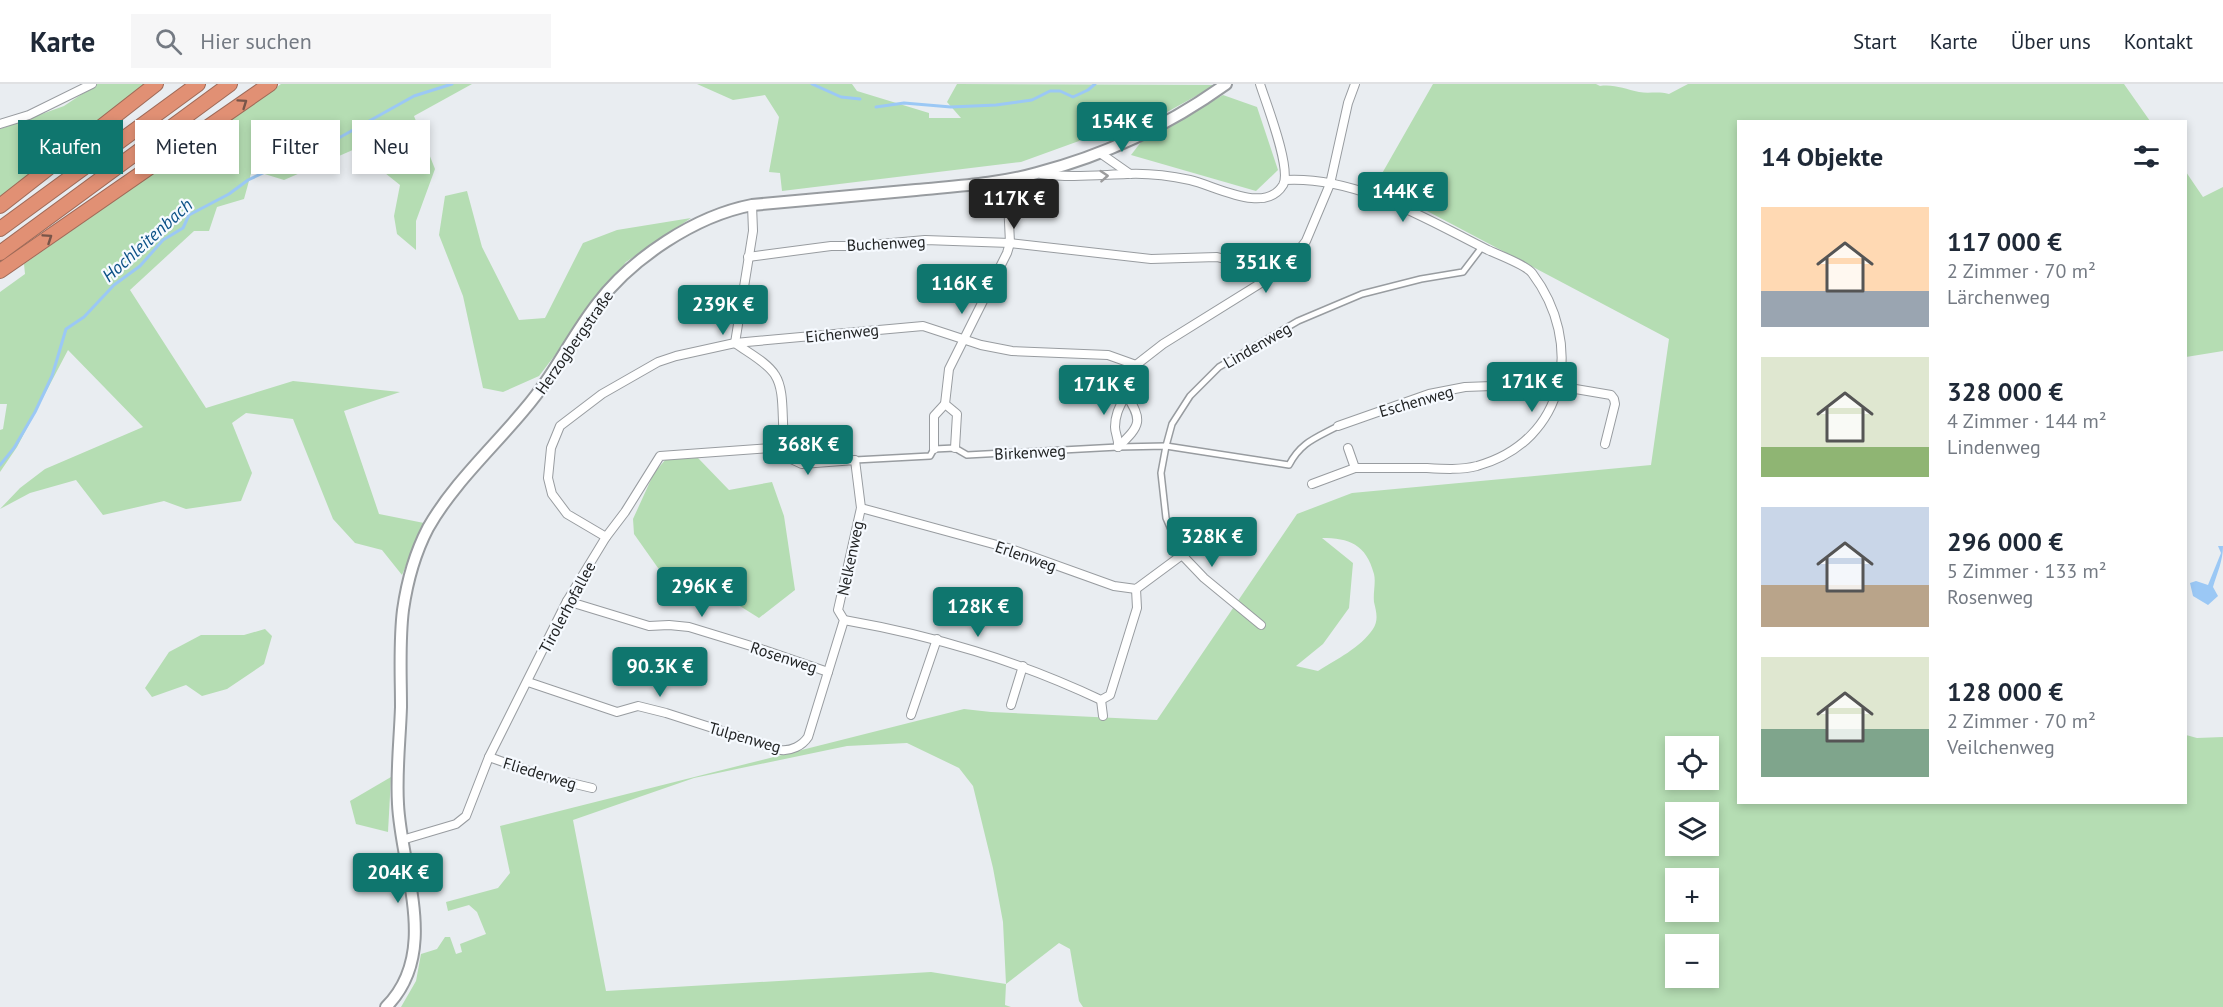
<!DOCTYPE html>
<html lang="de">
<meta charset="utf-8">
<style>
body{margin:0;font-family:"PT Sans",sans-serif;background:#f6f6f7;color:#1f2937;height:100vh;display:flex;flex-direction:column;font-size:22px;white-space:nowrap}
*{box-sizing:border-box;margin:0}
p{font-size:20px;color:#747a83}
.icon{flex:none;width:33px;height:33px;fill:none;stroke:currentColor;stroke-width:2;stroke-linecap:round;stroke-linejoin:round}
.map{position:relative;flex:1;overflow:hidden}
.drawer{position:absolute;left:1737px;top:36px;width:450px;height:684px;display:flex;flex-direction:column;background:#fff;border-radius:0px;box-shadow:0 3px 9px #0003}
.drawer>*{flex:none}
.guide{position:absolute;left:18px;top:36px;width:570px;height:54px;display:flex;gap:12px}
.fabs{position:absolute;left:1665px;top:652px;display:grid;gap:12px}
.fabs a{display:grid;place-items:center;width:54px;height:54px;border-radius:0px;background:#fff;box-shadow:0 3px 9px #0003;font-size:30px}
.price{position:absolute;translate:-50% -51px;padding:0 14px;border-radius:6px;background:#0f766e;color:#fff;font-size:20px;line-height:39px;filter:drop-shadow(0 2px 3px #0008)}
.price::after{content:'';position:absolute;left:50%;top:36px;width:18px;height:14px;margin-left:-9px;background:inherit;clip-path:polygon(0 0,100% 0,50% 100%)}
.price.on{background:#222;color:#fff}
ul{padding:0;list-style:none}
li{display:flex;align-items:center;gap:18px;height:150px;padding:0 24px}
li span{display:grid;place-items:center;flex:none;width:168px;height:120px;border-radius:0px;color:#555}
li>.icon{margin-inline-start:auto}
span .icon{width:72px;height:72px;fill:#fffc;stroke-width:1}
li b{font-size:26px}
h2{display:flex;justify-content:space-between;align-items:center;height:72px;padding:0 24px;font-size:26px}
.pill{padding:0 21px;border-radius:0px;background:#fff;box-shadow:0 3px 9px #0003;font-size:21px;line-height:54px}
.pill.on{background:#0f766e;color:#fff}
header{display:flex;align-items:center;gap:36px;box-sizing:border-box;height:84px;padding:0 30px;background:#fff;border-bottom:2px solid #e0e1e3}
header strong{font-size:28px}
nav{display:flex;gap:33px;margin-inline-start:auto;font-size:21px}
.search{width:420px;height:54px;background:#f6f6f7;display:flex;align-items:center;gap:15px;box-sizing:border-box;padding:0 21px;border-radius:0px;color:#747a83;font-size:22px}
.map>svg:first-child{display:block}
.green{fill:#b5ddb3;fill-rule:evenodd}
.water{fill:#9bc8f5}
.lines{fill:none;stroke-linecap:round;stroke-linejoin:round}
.stream{stroke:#9bc8f5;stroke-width:3}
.pedestrian-casing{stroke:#989ca0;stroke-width:8}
.minor-casing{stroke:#989ca0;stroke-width:10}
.secondary-casing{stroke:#989ca0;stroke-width:14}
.motorway-casing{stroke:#9e6a58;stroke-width:16}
.pedestrian{stroke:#fff;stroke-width:5}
.minor{stroke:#fff;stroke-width:8}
.secondary{stroke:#fff;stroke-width:10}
.motorway{stroke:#e19074;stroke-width:14}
.oneway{stroke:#785549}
.oneway2{stroke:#9c9c9d}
.labels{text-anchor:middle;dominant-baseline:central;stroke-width:4.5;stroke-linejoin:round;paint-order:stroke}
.street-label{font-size:16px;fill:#222425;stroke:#f6faff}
.water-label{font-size:18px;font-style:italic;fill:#0c5187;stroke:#f6faff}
</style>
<header>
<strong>Karte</strong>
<div class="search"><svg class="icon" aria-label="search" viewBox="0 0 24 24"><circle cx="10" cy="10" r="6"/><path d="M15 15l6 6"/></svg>Hier suchen</div>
<nav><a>Start</a><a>Karte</a><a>Über uns</a><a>Kontakt</a></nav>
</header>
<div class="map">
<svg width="2223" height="923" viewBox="0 0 2223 923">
<rect width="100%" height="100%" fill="#e9edf1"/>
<!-- green -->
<g class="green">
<path d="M97,0h50l-147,116v-71l64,-23z"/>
<path d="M281,0h191l-58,32 21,53 -19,52v29l-19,-16 -3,-18 6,-31 -45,-36 -71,31 -32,-10 -8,29 -27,8 -8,24h-15l-64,59 76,118 87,-27 107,11 -56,19 35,103 45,9 -22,52 -20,-25 -27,-7 -22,-24 -40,-100 -47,-6 -14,10 20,50 -11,28 -55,8 -22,-8 -61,14 -27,-35 -46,13 -30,16 20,-21 25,-19 98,-42 -75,-77 -51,97 -17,25v-42l3,-1 4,-25h-7v-112l25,-18 -1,-10z"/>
<path d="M697,0h155l5,7 72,22v5h32l-14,-16 10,-18 259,1 -87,48 -1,-20 -49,28 -58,21 -239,29 -2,-18 -11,-1 10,-55 -14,-22 -32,5z"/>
<path d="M1433,0h163l4,2c14,-2 25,3 39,6 10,2 19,-1 30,2l19,-10h436l26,37 -412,1v680h448v-67l11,3 26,-1v270h-1140l-4,-6 -9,-52 -11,-6 -53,41 -1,21 6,2h-610l15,-26 5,-27 16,-5 8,-12h5l6,17 6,-2 -2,-8 26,-10 -9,-22 -8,-7 -21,6 -2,-9 52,-14 12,-15 -10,-47 464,-117 27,3 166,8 140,-206 55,-21 299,-28 18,-126 -293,-155zM1322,454c27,0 44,6 52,36 2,8 -1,19 0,28 2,9 5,18 -1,27 -13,19 -36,30 -55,42l-22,-5 27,-22 26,-36 4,-45zM907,659l52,25 14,18 20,82 10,54 3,62 -75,-12 -325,19 -33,-171 121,-42 153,-32zM1676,663h32v33h-32zM1676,729h32v33h-32zM1676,795h32v33h-32zM1676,861h32v33h-32z"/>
<path d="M1223,11l34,12 21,63 -22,21 -125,-36 10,-13z"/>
<path d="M2186,88l17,25 20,-10v164l-37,6z"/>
<path d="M467,107l15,56 37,73 26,-2 38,-75 34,-13 74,-12 -65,44 -87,114 -36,16 -20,-4 -20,-92 -24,-61 6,-39z"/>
<path d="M698,374l31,32 43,-8 12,34 11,74 -36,28 -59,-37 -42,-13 -24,-34 -1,-15 21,-46 12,-14z"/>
<path d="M265,545l7,7 -8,28 -37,25 -25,7 -16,-11 -34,12 -7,-9 24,-36 32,-17h43z"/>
<path d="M391,693l-3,55 -32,-8 -6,-23z"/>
</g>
<!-- water -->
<path class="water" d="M2218,462h5c0,15 -6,27 -10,41l5,9 -10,9 -15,-9 -3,-13 6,-2 12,4 13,-32z"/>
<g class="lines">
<!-- stream -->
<g class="stream">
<path d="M812,0l29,13 19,2"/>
<path d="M876,23l28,-4 47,4 45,-2 36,-5 18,-9h10l13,6 15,-7 7,-6"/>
<path d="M0,381l14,-17 21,-36 17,-36 14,-47 18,-12 30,-32 26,-19 23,-26 20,-12 6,-13 40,-21 19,-14 45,-21 15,-1 11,-9 95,-53 38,-12"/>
</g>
<!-- pedestrian casing -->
<g class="pedestrian-casing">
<g id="pedestrian">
<path d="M855,376l75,-4 4,-7 21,-1 12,7 151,-8 48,-1 123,19c12,-23 27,-27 49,-39"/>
<path d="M1182,471l-16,-37 -5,-45 5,-27 6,-22 18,-28 29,-29 79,-46 64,-27 59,-15 42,-7 19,-25"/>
</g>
</g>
<!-- minor casing -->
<g class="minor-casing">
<g id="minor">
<path d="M0,40l29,-9 63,-31"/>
<path d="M1100,69l30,21"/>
<path d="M1041,90c29,4 57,1 86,0 20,-1 44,2 63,6 26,6 75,35 93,5 9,-16 -17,-82 -23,-101"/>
<path d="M1285,96c72,-4 141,39 203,70 11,5 38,15 44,23 53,70 35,168 -55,193 -16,4 -33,3 -50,2 -24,0 -48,0 -72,0l-7,-20"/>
<path d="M748,173l83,-11h28l66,-6 85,3 141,16 66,-2 33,9 23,9"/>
<path d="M1338,342l91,-32 36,-7 81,-3 65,11 3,4 1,5 -10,40"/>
<path d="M1118,363c23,-22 25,-26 8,-53l10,-29 27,-21 122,-76 21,-27 24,-57 18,-81 7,-19"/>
<path d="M1118,363c1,-8 -3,-13 -3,-20 0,-13 5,-21 11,-33"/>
<path d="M955,364l2,-34 -12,-10 4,-35 58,-116 3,-10 -3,-64"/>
<path d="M934,365v-33l11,-12"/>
<path d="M1312,400l43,-16"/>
<path d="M861,424l147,40 106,38 22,3 46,-34 22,23 57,47"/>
<path d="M606,453l-39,-23 -15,-20 -4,-16 3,-30 9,-22 42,-32 56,-32 18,-6 59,-13 188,-17 58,19 31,6 96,4 28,10"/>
<path d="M567,517l82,25 20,-1 20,2 75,23 64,22"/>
<path d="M844,536c91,16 172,40 257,80l9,-5 27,-87 -1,-19"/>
<path d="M528,598l89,30 21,-6 28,7 115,37c10,1 21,-4 27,-13l36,-117 -6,-10 23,-102 -6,-48 -53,4 -13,-6c-11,-25 -1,-63 -14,-83 -8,-13 -28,-23 -40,-32l18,-112 -1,-26"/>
<path d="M1101,616l2,16"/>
<path d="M1011,621l12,-39"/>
<path d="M911,631l26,-76"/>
<path d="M489,673l57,20 46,11"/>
<path d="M402,756l54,-16 10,-8 23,-59 78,-156 39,-64 19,-25 35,-56 124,-9"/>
</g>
</g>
<!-- secondary casing -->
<g class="secondary-casing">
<path id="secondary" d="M386,923c55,-55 15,-137 12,-203 -2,-32 2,-65 3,-97 0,-32 -2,-65 2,-97 4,-28 12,-57 25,-82 31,-55 86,-98 121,-151 16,-24 30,-50 48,-73 35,-46 98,-88 155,-99 55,-5 109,-10 164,-15 40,-4 82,-6 121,-17 69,-18 132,-48 189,-89"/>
</g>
<!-- motorway casing -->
<g class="motorway-casing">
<g id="motorway">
<path d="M0,122l156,-122"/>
<path d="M0,145l198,-145"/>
<path d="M0,169l230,-169"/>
<path d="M0,187l270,-187"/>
</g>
</g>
<!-- pedestrian -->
<use href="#pedestrian" class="pedestrian"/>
<!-- minor -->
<use href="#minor" class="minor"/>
<!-- secondary -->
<use href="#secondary" class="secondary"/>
<!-- motorway -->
<use href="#motorway" class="motorway"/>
</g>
<!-- one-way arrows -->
<defs><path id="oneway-chevron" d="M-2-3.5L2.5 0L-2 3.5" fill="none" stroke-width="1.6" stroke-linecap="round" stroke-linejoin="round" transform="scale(1.5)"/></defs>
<g class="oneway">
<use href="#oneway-chevron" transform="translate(243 19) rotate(-35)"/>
<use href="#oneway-chevron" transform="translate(48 154) rotate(-34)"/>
</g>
<use class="oneway2" href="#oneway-chevron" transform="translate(1104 92) rotate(-4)"/>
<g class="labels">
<!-- street labels -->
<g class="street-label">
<text transform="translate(886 159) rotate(-3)">Buchenweg</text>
<text transform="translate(842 249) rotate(-6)">Eichenweg</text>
<text transform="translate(574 258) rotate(-55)">Herzogbergstraße</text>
<text transform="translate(1257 261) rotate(-30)">Lindenweg</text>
<text transform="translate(1416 317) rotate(-16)">Eschenweg</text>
<text transform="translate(1030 368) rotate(-3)">Birkenweg</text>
<text transform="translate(1026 472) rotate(19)">Erlenweg</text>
<text transform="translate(850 474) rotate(-78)">Nelkenweg</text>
<text transform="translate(567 523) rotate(-62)">Tirolerhofallee</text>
<text transform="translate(784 573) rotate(18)">Rosenweg</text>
<text transform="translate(745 653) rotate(16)">Tulpenweg</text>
<text transform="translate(540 689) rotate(17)">Fliederweg</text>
</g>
<!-- water labels -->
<g class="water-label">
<text transform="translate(147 156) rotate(-42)">Hochleitenbach</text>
</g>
</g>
</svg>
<div class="fabs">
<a><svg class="icon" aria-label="locate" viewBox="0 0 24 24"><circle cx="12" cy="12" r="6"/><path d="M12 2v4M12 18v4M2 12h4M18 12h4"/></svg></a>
<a><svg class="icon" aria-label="layers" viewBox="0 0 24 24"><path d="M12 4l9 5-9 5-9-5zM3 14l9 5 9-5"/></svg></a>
<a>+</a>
<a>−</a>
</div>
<b class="price" style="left:1122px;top:69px">154K €</b>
<b class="price" style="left:1403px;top:139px">144K €</b>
<b class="price on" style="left:1014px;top:146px">117K €</b>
<b class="price" style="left:1266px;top:210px">351K €</b>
<b class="price" style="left:962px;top:231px">116K €</b>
<b class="price" style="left:723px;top:252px">239K €</b>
<b class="price" style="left:1532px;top:329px">171K €</b>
<b class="price" style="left:1104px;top:332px">171K €</b>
<b class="price" style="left:808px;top:392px">368K €</b>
<b class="price" style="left:1212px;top:484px">328K €</b>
<b class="price" style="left:702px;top:534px">296K €</b>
<b class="price" style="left:978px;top:554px">128K €</b>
<b class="price" style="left:660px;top:614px">90.3K €</b>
<b class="price" style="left:398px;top:820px">204K €</b>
<div class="guide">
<a class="pill on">Kaufen</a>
<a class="pill">Mieten</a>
<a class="pill">Filter</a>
<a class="pill">Neu</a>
</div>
<section class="drawer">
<h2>14 Objekte<svg class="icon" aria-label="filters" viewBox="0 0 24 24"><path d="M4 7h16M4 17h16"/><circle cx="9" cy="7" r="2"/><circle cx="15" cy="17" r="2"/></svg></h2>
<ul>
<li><span style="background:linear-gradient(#ffd9b3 70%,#9aa5b1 0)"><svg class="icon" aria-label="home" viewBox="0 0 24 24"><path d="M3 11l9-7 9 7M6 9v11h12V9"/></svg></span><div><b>117 000 €</b><p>2 Zimmer · 70 m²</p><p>Lärchenweg</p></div></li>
<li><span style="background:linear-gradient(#dfe7d0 75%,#8fb573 0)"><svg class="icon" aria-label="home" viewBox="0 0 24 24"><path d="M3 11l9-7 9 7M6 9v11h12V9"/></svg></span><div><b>328 000 €</b><p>4 Zimmer · 144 m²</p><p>Lindenweg</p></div></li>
<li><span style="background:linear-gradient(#c9d6e8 65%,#b9a48a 0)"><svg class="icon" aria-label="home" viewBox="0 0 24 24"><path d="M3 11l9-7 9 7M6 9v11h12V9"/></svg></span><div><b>296 000 €</b><p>5 Zimmer · 133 m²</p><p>Rosenweg</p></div></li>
<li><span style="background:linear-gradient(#dfe7d0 60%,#7fa58c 0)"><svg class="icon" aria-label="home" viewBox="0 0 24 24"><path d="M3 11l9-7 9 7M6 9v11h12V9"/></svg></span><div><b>128 000 €</b><p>2 Zimmer · 70 m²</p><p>Veilchenweg</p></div></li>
</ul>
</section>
</div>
